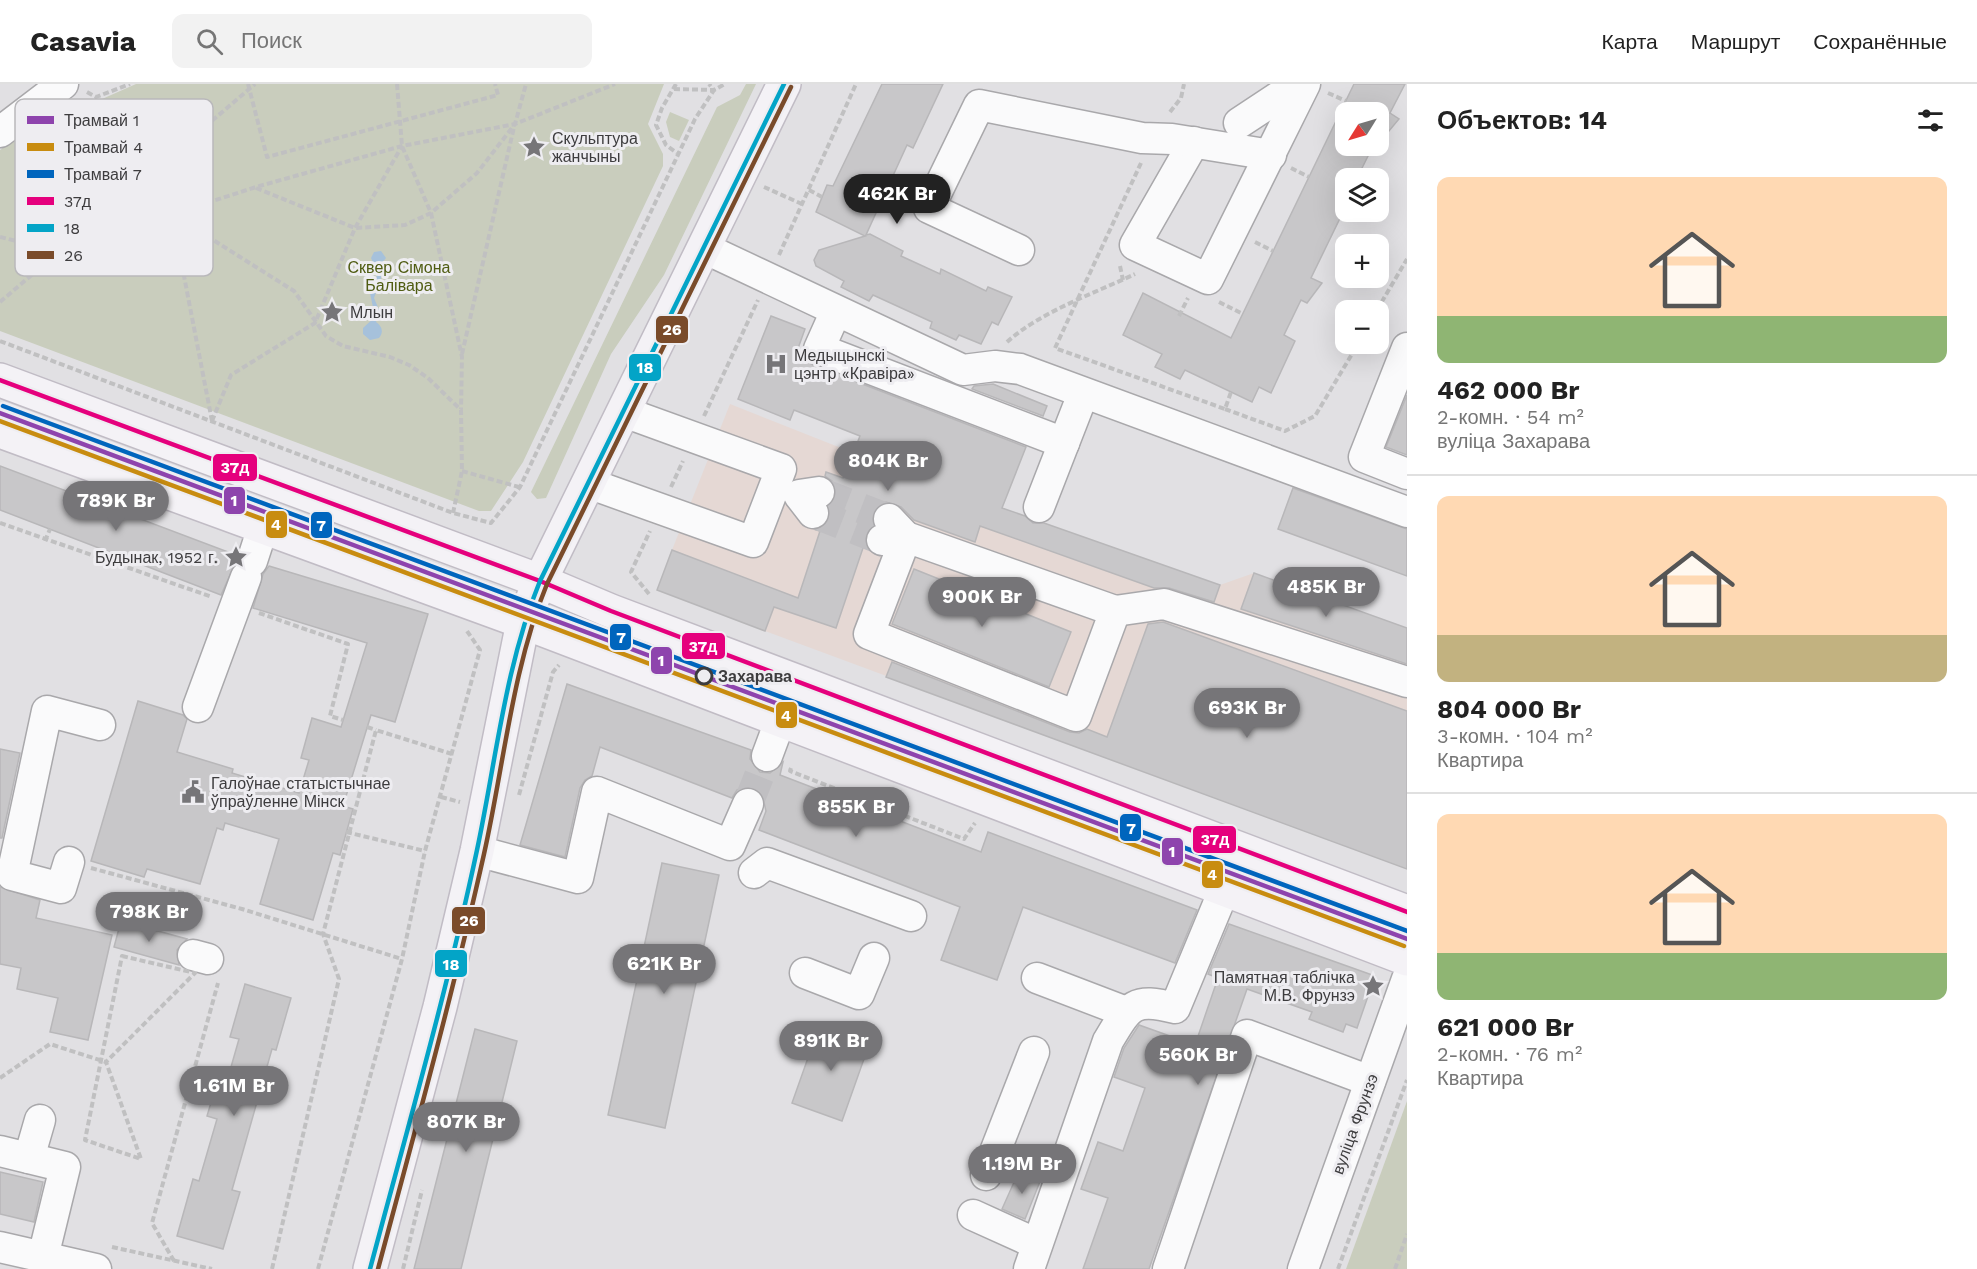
<!DOCTYPE html>
<html lang="ru">
<meta charset="utf-8">
<style>
body{margin:0;font-family:"Work Sans",sans-serif;background:#f2f2f2;color:#222;height:100vh;display:flex;flex-direction:column;font-size:22px;white-space:nowrap}
*{box-sizing:border-box;margin:0}
p{font-size:20px;color:#767676}
.icon{flex:none;width:33px;height:33px;fill:none;stroke:currentColor;stroke-width:2;stroke-linecap:round;stroke-linejoin:round}
.map{position:relative;flex:1;overflow:hidden}
.drawer{display:flex;flex-direction:column;background:#fff;width:570px}
.drawer>*{flex:none}
.needle{width:39px;rotate:233deg}
.fabs{position:absolute;left:1335px;top:18px;display:grid;gap:12px}
.fabs a{display:grid;place-items:center;width:54px;height:54px;border-radius:12px;background:#fff;box-shadow:0 6px 24px #0002;font-size:30px}
.price{position:absolute;translate:-50% -51px;padding:0 14px;border-radius:21px;background:#767578;color:#fff;font-size:20px;line-height:39px;filter:drop-shadow(0 2px 3px #0008)}
.price::after{content:'';position:absolute;left:50%;top:36px;width:18px;height:14px;margin-left:-9px;background:inherit;clip-path:polygon(0 0,100% 0,50% 100%)}
.price.selected{background:#222;color:#fff}
ul{padding:0;list-style:none}
li{display:grid;align-content:center;gap:12px;height:318px;padding:0 30px}
li+li{border-top:2px solid #e0e0e0}
li span{display:grid;place-items:center;height:186px;border-radius:12px;color:#555}
li>.icon{margin-inline-start:auto}
span .icon{width:108px;height:108px;fill:#fffc;stroke-width:1}
li b{font-size:26px}
h2{display:flex;justify-content:space-between;align-items:center;height:72px;padding:0 30px;font-size:26px}
header{display:flex;align-items:center;gap:36px;box-sizing:border-box;height:84px;padding:0 30px;background:#fff;border-bottom:2px solid #e0e0e0}
header strong{font-size:28px}
nav{display:flex;gap:33px;margin-inline-start:auto;font-size:21px}
.search{width:420px;height:54px;background:#f2f2f2;display:flex;align-items:center;gap:15px;box-sizing:border-box;padding:0 21px;border-radius:12px;color:#767676;font-size:22px}
main{display:flex;flex:1;min-height:0}
.map>svg:first-child{display:block}
.industrial{fill:#e5d8d4}
.green{fill:#c9cdbd}
.water{fill:#a6c1db}
.building{fill:#c8c7c9;stroke:#b8b7b9;stroke-width:1.5}
.lines{fill:none;stroke-linecap:round;stroke-linejoin:round}
.minor-tunnel{stroke:#c0bfc2;stroke-width:30;stroke-dasharray:30 15;stroke-linecap:butt}
.minor-casing{stroke:#a9a8ab;stroke-width:33}
.major-casing{stroke:#c1bcc5;stroke-width:36}
.path{stroke:#c0c0c1;stroke-width:4;stroke-dasharray:6 3;stroke-linecap:butt}
.minor{stroke:#fafafb;stroke-width:30}
.major{stroke:#f4f2f6;stroke-width:33}
.bus-1-casing{stroke:#eeedf1;stroke-width:9}
.bus-2-casing{stroke:#eeedf1;stroke-width:9}
.bus-3-casing{stroke:#eeedf1;stroke-width:9}
.bus-1{stroke:#e5007d;stroke-width:4.5}
.bus-2{stroke:#03a4c7;stroke-width:4.5}
.bus-3{stroke:#7a4b2a;stroke-width:4.5}
.tram-1-casing{stroke:#eeedf1;stroke-width:9}
.tram-2-casing{stroke:#eeedf1;stroke-width:9}
.tram-3-casing{stroke:#eeedf1;stroke-width:9}
.tram-1{stroke:#8e44ad;stroke-width:4.5}
.tram-2{stroke:#c88c10;stroke-width:4.5}
.tram-3{stroke:#0065bd;stroke-width:4.5}
.stop-dot{fill:#eeedf1;stroke:#3d3c3e;stroke-width:3}
.labels{text-anchor:middle;dominant-baseline:central;stroke-width:6;stroke-linejoin:round;paint-order:stroke}
.poi-label{font-size:16px;fill:#3d3c3e;stroke:#eeedf1;text-anchor:start}
.park-label{font-size:16px;fill:#4f5c12;stroke:#eeedf1}
.stop-label{font-size:16px;font-weight:bold;fill:#3d3c3e;stroke:#eeedf1;text-anchor:start}
.street-label{font-size:16px;fill:#3d3c3e;stroke:#eeedf1}
.key{fill:#eeedf1;stroke:#b9b8bb;stroke-width:1.5}
.key-label{font-size:16px;fill:#3d3c3e}
.line-badge{stroke:#eeedf1;stroke-width:2}
.badge-label{font-size:16px;text-anchor:middle;font-weight:bold;fill:#fff}
</style>
<header>
<strong>Casavia</strong>
<div class="search"><svg class="icon" aria-label="search" viewBox="0 0 24 24"><circle cx="10" cy="10" r="6"/><path d="M15 15l6 6"/></svg>Поиск</div>
<nav><a>Карта</a><a>Маршрут</a><a>Сохранённые</a></nav>
</header>
<main>
<div class="map">
<svg width="1407" height="1185" viewBox="0 0 1407 1185">
<rect width="100%" height="100%" fill="#e1e0e3"/>
<!-- industrial -->
<path class="industrial" d="M730,320l192,76 298,105 34,-12 153,55v241l-642,-238 15,-40 -108,-41z"/>
<!-- green -->
<g class="green">
<path d="M136,0h528l-16,40 15,30v12l-140,296 -32,49h-12l-479,-180v-181l67,-47h26z"/>
<path d="M746,0h10l-92,191 -53,79 -65,144 -9,1 -6,-7 186,-385 23,-12z"/>
<path d="M670,28l19,8 -10,21 -9,-4 -4,-15z"/>
<path d="M1407,1017v168h-61z"/>
</g>
<!-- water -->
<path class="water" d="M381,167l5,7 -6,7 1,13 -7,20 6,14 -4,10c6,4 8,10 3,16l-9,2 -7,-6v-6l12,-11 -5,-24 8,-20 -7,-15 3,-6z"/>
<!-- building -->
<g class="building">
<path d="M882,0h61l-30,64 -6,-3 -41,90 4,-1 33,17 -2,5 39,18 1,-5 45,22 2,-4 24,10 -14,28 -6,-3 -11,22 -22,-9 -3,5 -26,-12 2,-6 -59,-27 -4,6 -28,-14 3,-6 -28,-15 -2,-6 5,-10 46,-14 -49,-24 11,-27 6,1z"/>
<path d="M1354,0h51l-15,29 9,6 -15,18 -6,-2v-23h-32v34h27l-16,32h-11l-3,34 -32,66 11,5 -15,20 -6,-3 -17,35 11,6 -24,52 -12,-6 -7,15 -67,-32 -5,9 -25,-12 7,-13 -39,-19 20,-42 88,45z"/>
<path d="M771,232l34,13 -9,25 17,11 213,82 -24,61 23,8 8,7h11l176,62 -6,17 -45,-14h-15l-174,-62 -5,16 -61,-22 -13,-13 -15,-5 -8,4 -5,8v11l-7,9v12l-2,-1 -28,83 -62,-21 -9,24 -108,-41 15,-40 126,48 22,-67 -4,-1 13,-10 -1,-14 7,-8 1,-9 -4,-8 -7,-5 1,-4 17,6 17,-42 -66,-26 -4,10 -52,-21z"/>
<path d="M993,300l54,22 -4,10 -71,-27 2,-3z"/>
<path d="M1407,311v60l-21,-8z"/>
<path d="M0,382l236,89 -1,9 -14,31 -221,-85z"/>
<path d="M1293,404l114,41v47l-129,-47z"/>
<path d="M269,482l159,48 -33,108 -24,-7 -28,91 10,3 -13,46 -7,-2 -20,67 -53,-16 19,-65 -54,-16 -2,7 -6,-2 -17,56 -53,-15 -3,8 -53,-16 47,-160 45,14 4,4 -10,33 56,17 -1,4 67,20 10,-33 -8,-2 11,-40 29,9 26,-84 -114,-35 10,-34z"/>
<path d="M914,485l157,63 -22,55 -157,-63z"/>
<path d="M1254,489l153,55v36l-166,-55z"/>
<path d="M1163,538l244,89v158l-521,-192 6,-15 178,70 9,1 8,-4 20,8 41,-113z"/>
<path d="M567,600l184,66 -1,9 10,13 10,1 13,-11 -3,13 201,77 7,-20 209,78 -22,53 -152,-56 -26,73 -56,-20 19,-53 -201,-77 7,-19 -4,-17 -7,-5 -9,-2 -9,3 -5,8 -132,-51 -8,29 -7,4 -5,8 -15,69 -45,-12z"/>
<path d="M0,665l20,4 -18,85h-2z"/>
<path d="M662,779l57,12 -54,253 -57,-13z"/>
<path d="M0,803l40,13 -4,18 76,17 -24,105 -38,-8 8,-34 -41,-9 4,-21 -21,-4z"/>
<path d="M121,837l66,18 -10,11 2,15 -65,-18z"/>
<path d="M1229,840l146,52 -18,52 -11,-4 -3,8 -34,-13 3,-7 -65,-23 -98,280h-66l25,-71 -27,-9 17,-47 25,9 22,-63 -31,-11 10,-29 15,-23 56,20 23,-67 -10,-4z"/>
<path d="M245,900l46,14 -15,52 -4,-1 -40,141 8,2 -17,57 -46,-13 16,-57 6,2 18,-62 -10,-3 9,-30 9,2 14,-49 -9,-2z"/>
<path d="M820,940l50,18 -28,79 -50,-18z"/>
<path d="M475,945l42,12 -56,228h-47z"/>
<path d="M1019,1087l22,8 -16,40 -23,-10z"/>
<path d="M0,1088l43,10 -9,40 -34,-8z"/>
</g>
<g class="lines">
<!-- minor-tunnel -->
<g class="minor-tunnel">
<path d="M819,408l70,27"/>
<path d="M813,429l69,27"/>
<path d="M748,720l19,-48"/>
</g>
<!-- minor casing -->
<g class="minor-casing">
<g id="minor">
<path d="M1239,39l59,-39"/>
<path d="M0,48l63,-48"/>
<path d="M1194,58l-59,103 73,34 97,-195"/>
<path d="M704,164l259,122 32,-4 25,3 387,143"/>
<path d="M1019,166l-90,-42 50,-103 163,33 30,1 99,16"/>
<path d="M836,227l-17,38 245,94"/>
<path d="M1407,264l-43,109 43,17"/>
<path d="M588,399l165,59 28,-73 -157,-57"/>
<path d="M1039,423l44,-113"/>
<path d="M813,429l-14,-18 20,-3"/>
<path d="M906,453l209,74 -39,105 -207,-82z"/>
<path d="M882,456l24,-3 -17,-18"/>
<path d="M252,477l11,-34"/>
<path d="M1115,527l49,-7 243,78"/>
<path d="M198,623l48,-130"/>
<path d="M767,672l13,-35"/>
<path d="M477,767l101,27 19,-86 133,53 18,-41"/>
<path d="M69,778l-8,26 -49,-13 35,-164 53,14"/>
<path d="M754,789l13,-10 144,53"/>
<path d="M193,871l15,4"/>
<path d="M805,889l54,21 15,-36"/>
<path d="M1037,894l89,34"/>
<path d="M0,1067l65,16 -22,90"/>
<path d="M29,1074l11,-38"/>
<path d="M986,1091l48,-123"/>
<path d="M973,1131l64,29"/>
<path d="M0,1163l96,22"/>
<path d="M1029,1185l79,-228c21,-35 25,-44 67,-33l49,-118"/>
<path d="M1168,1185l79,-234 123,46"/>
<path d="M1303,1185l104,-290"/>
</g>
</g>
<!-- major casing -->
<g class="major-casing">
<g id="major">
<path d="M0,296l540,201 71,30 796,301"/>
<path d="M0,347l523,191 884,337"/>
<path d="M370,1185l70,-262 37,-156 46,-229 17,-41 244,-497"/>
</g>
</g>
<!-- path -->
<g class="path">
<path d="M248,0l19,73 231,-62 -3,-11"/>
<path d="M397,0l5,62 29,67 31,144 -1,52"/>
<path d="M676,0l-14,24 -6,17 10,20 11,8"/>
<path d="M674,5l40,1 -5,-6"/>
<path d="M87,8l9,5 34,-13"/>
<path d="M1328,9l18,8"/>
<path d="M1170,28l11,-14 3,-14"/>
<path d="M1141,79l-86,185 170,61 6,-17"/>
<path d="M1291,84l18,9"/>
<path d="M764,103l38,17"/>
<path d="M256,104l99,40 50,-3 26,-12 46,-40 38,-49 11,-40"/>
<path d="M809,106l13,7"/>
<path d="M0,153l59,14 197,-64 146,-41 113,-22 100,-40"/>
<path d="M1255,158l18,9"/>
<path d="M779,171l77,-171"/>
<path d="M1120,182l3,14"/>
<path d="M0,218l255,-218"/>
<path d="M1219,218l24,12"/>
<path d="M1377,226l30,-51"/>
<path d="M1179,232l9,-18"/>
<path d="M0,257l453,172 38,10 29,-36 175,-368 19,-29 11,-6"/>
<path d="M1007,258c33,-30 88,-49 128,-68"/>
<path d="M462,270l52,-227"/>
<path d="M1225,325l60,22 30,-15 43,-72"/>
<path d="M704,332l54,-116"/>
<path d="M212,337l-40,-207 122,77 32,45 17,10 47,11 19,8 19,13 33,32 1,61 -9,42"/>
<path d="M212,337l19,-46 84,-52 40,-95 47,-82"/>
<path d="M462,387l57,16"/>
<path d="M671,403l12,-26"/>
<path d="M0,439l212,74"/>
<path d="M45,457l5,-12"/>
<path d="M649,510l-18,-22 19,-41"/>
<path d="M259,529l89,31 -18,72 13,4"/>
<path d="M367,643l9,3"/>
<path d="M791,684l-1,3 174,68 11,-16"/>
<path d="M519,711l34,-123 6,-7"/>
<path d="M441,713l19,5"/>
<path d="M346,748l79,19"/>
<path d="M91,784l151,41 160,50"/>
<path d="M122,872l73,17 -89,89 35,97 -56,-19z"/>
<path d="M0,994l50,-34 56,18"/>
<path d="M112,1163l100,22"/>
<path d="M174,1177l-22,-38 66,-240"/>
<path d="M272,1185l67,-290 -16,-45 53,-204 76,24"/>
<path d="M318,1185l84,-310 23,-108 55,-201 -13,-19"/>
<path d="M403,1185l19,-79"/>
<path d="M1338,1185l69,-189"/>
<path d="M1395,1185l12,-35"/>
</g>
<!-- minor -->
<use href="#minor" class="minor"/>
<!-- major -->
<use href="#major" class="major"/>
<!-- bus-1 casing -->
<g class="bus-1-casing">
<path id="bus-1" d="M0,296l540,201 71,30 796,301"/>
</g>
<!-- bus-2 casing -->
<g class="bus-2-casing">
<path id="bus-2" d="M370,1185c37,-139 77,-278 107,-419 19,-89 28,-184 63,-269l244,-497"/>
</g>
<!-- bus-3 casing -->
<g class="bus-3-casing">
<path id="bus-3" d="M378,1185c37,-138 75,-276 106,-415 20,-89 28,-185 63,-270l244,-497"/>
</g>
<!-- bus-1 -->
<use href="#bus-1" class="bus-1"/>
<!-- bus-2 -->
<use href="#bus-2" class="bus-2"/>
<!-- bus-3 -->
<use href="#bus-3" class="bus-3"/>
<!-- tram-1 casing -->
<g class="tram-1-casing">
<path id="tram-1" d="M0,329l1407,526"/>
</g>
<!-- tram-2 casing -->
<g class="tram-2-casing">
<path id="tram-2" d="M0,337l1404,525"/>
</g>
<!-- tram-3 casing -->
<g class="tram-3-casing">
<path id="tram-3" d="M3,322l1404,525"/>
</g>
<!-- tram-1 -->
<use href="#tram-1" class="tram-1"/>
<!-- tram-2 -->
<use href="#tram-2" class="tram-2"/>
<!-- tram-3 -->
<use href="#tram-3" class="tram-3"/>
</g>
<!-- icons -->
<defs>
<g id="sight-bare" transform="scale(1.8)"><path d="M0-6L1.8-2.2L6-1.7L2.9 1.2L3.7 5.4L0 3.3L-3.7 5.4L-2.9 1.2L-6-1.7L-1.8-2.2Z" fill="#767578" stroke="#eeedf1" stroke-width="2.5" paint-order="stroke"/></g>
<g id="hospital-bare" transform="scale(1.8)"><path d="M-5-5h3v3.5h4V-5h3V5h-3V1.5h-4V5h-3Z" fill="#767578" stroke="#eeedf1" stroke-width="2.5" paint-order="stroke"/></g>
<g id="civic-bare" transform="scale(1.8)"><path d="M-.6-6.5H3V-4.5H.6V-3L4-1V1h2V6H-6V1h2V-1L-.6-3ZM-1.2 2.5V6h2.4V2.5Z" fill="#767578" stroke="#eeedf1" stroke-width="2.5" paint-order="stroke"/></g>
</defs>
<g fill-rule="evenodd">
<use href="#sight-bare" x="534" y="63"/>
<use href="#sight-bare" x="332" y="228"/>
<use href="#hospital-bare" x="776" y="280"/>
<use href="#sight-bare" x="236" y="473"/>
<use href="#civic-bare" x="193" y="708"/>
<use href="#sight-bare" x="1373" y="902"/>
</g>
<!-- markers -->
<circle class="stop-dot" cx="704" cy="592" r="8"/>
<g class="labels">
<!-- poi labels -->
<g class="poi-label">
<text x="552" y="54">Скульптура<tspan x="552" dy="18">жанчыны</tspan></text>
<text x="350" y="228">Млын</text>
<text x="794" y="271">Медыцынскі<tspan x="794" dy="18">цэнтр «Кравіра»</tspan></text>
<text x="218" y="473" text-anchor="end">Будынак, 1952 г.</text>
<text x="211" y="699">Галоўнае статыстычнае<tspan x="211" dy="18">ўпраўленне Мінск</tspan></text>
<text x="1355" y="893" text-anchor="end">Памятная таблічка<tspan x="1355" dy="18">М.В. Фрунзэ</tspan></text>
</g>
<!-- park labels -->
<g class="park-label">
<text x="399" y="183">Сквер Сімона<tspan x="399" dy="18">Балівара</tspan></text>
</g>
<!-- stop labels -->
<g class="stop-label">
<text x="718" y="592">Захарава</text>
</g>
<!-- street labels -->
<g class="street-label">
<text transform="translate(1355 1040) rotate(-70)">вуліца Фрунзэ</text>
</g>
</g>
<!-- legend -->
<rect x="15" y="15" width="198" height="177" rx="9" class="key"/>
<rect x="27" y="32" width="27" height="8" fill="#8e44ad"/>
<rect x="27" y="59" width="27" height="8" fill="#c88c10"/>
<rect x="27" y="86" width="27" height="8" fill="#0065bd"/>
<rect x="27" y="113" width="27" height="8" fill="#e5007d"/>
<rect x="27" y="140" width="27" height="8" fill="#03a4c7"/>
<rect x="27" y="167" width="27" height="8" fill="#7a4b2a"/>
<g class="key-label">
<text x="64" y="42">Трамвай 1</text>
<text x="64" y="69">Трамвай 4</text>
<text x="64" y="96">Трамвай 7</text>
<text x="64" y="123">37д</text>
<text x="64" y="150">18</text>
<text x="64" y="177">26</text>
</g>
<g class="line-badge">
<rect x="655" y="231" width="34" height="29" rx="6" fill="#7a4b2a"/>
<rect x="628" y="269" width="34" height="29" rx="6" fill="#03a4c7"/>
<rect x="212" y="369" width="46" height="29" rx="6" fill="#e5007d"/>
<rect x="223" y="402" width="23" height="29" rx="6" fill="#8e44ad"/>
<rect x="265" y="426" width="23" height="29" rx="6" fill="#c88c10"/>
<rect x="310" y="427" width="23" height="28" rx="6" fill="#0065bd"/>
<rect x="609" y="539" width="23" height="28" rx="6" fill="#0065bd"/>
<rect x="681" y="548" width="45" height="28" rx="6" fill="#e5007d"/>
<rect x="650" y="562" width="23" height="29" rx="6" fill="#8e44ad"/>
<rect x="775" y="617" width="23" height="28" rx="6" fill="#c88c10"/>
<rect x="1119" y="729" width="23" height="29" rx="6" fill="#0065bd"/>
<rect x="1192" y="741" width="45" height="29" rx="6" fill="#e5007d"/>
<rect x="1161" y="753" width="23" height="29" rx="6" fill="#8e44ad"/>
<rect x="1201" y="776" width="23" height="29" rx="6" fill="#c88c10"/>
<rect x="451" y="822" width="35" height="29" rx="6" fill="#7a4b2a"/>
<rect x="434" y="865" width="34" height="29" rx="6" fill="#03a4c7"/>
</g>
<g class="badge-label">
<text x="672" y="251">26</text>
<text x="645" y="289">18</text>
<text x="235" y="389">37д</text>
<text x="234" y="422">1</text>
<text x="276" y="446">4</text>
<text x="321" y="447">7</text>
<text x="621" y="559">7</text>
<text x="703" y="568">37д</text>
<text x="661" y="582">1</text>
<text x="786" y="637">4</text>
<text x="1131" y="750">7</text>
<text x="1215" y="761">37д</text>
<text x="1172" y="773">1</text>
<text x="1212" y="796">4</text>
<text x="469" y="842">26</text>
<text x="451" y="886">18</text>
</g>
</svg>
<div class="fabs">
<a><svg class="needle" viewBox="-14 -14 28 28"><path d="M0-13l5 13h-10z" fill="#e53935"/><path d="M0 13l5-13h-10z" fill="#767676"/></svg></a>
<a><svg class="icon" aria-label="layers" viewBox="0 0 24 24"><path d="M12 4l9 5-9 5-9-5zM3 14l9 5 9-5"/></svg></a>
<a>+</a>
<a>−</a>
</div>
<b class="price selected" style="left:897px;top:141px">462K Br</b>
<b class="price" style="left:888px;top:408px">804K Br</b>
<b class="price" style="left:116px;top:448px">789K Br</b>
<b class="price" style="left:1326px;top:534px">485K Br</b>
<b class="price" style="left:982px;top:544px">900K Br</b>
<b class="price" style="left:1247px;top:655px">693K Br</b>
<b class="price" style="left:856px;top:754px">855K Br</b>
<b class="price" style="left:149px;top:859px">798K Br</b>
<b class="price" style="left:664px;top:911px">621K Br</b>
<b class="price" style="left:831px;top:988px">891K Br</b>
<b class="price" style="left:1198px;top:1002px">560K Br</b>
<b class="price" style="left:234px;top:1033px">1.61M Br</b>
<b class="price" style="left:466px;top:1069px">807K Br</b>
<b class="price" style="left:1022px;top:1111px">1.19M Br</b>
</div>
<section class="drawer">
<h2>Объектов: 14<svg class="icon" aria-label="filters" viewBox="0 0 24 24"><path d="M4 7h16M4 17h16"/><circle cx="9" cy="7" r="2"/><circle cx="15" cy="17" r="2"/></svg></h2>
<ul>
<li><span style="background:linear-gradient(#ffd9b3 75%,#8fb573 0)"><svg class="icon" aria-label="home" viewBox="0 0 24 24"><path d="M3 11l9-7 9 7M6 9v11h12V9"/></svg></span><div><b>462 000 Br</b><p>2-комн. · 54 m²</p><p>вуліца Захарава</p></div></li>
<li><span style="background:linear-gradient(#ffd9b3 75%,#c2b280 0)"><svg class="icon" aria-label="home" viewBox="0 0 24 24"><path d="M3 11l9-7 9 7M6 9v11h12V9"/></svg></span><div><b>804 000 Br</b><p>3-комн. · 104 m²</p><p>Квартира</p></div></li>
<li><span style="background:linear-gradient(#ffd9b3 75%,#8fb573 0)"><svg class="icon" aria-label="home" viewBox="0 0 24 24"><path d="M3 11l9-7 9 7M6 9v11h12V9"/></svg></span><div><b>621 000 Br</b><p>2-комн. · 76 m²</p><p>Квартира</p></div></li>
</ul>
</section>
</main>
